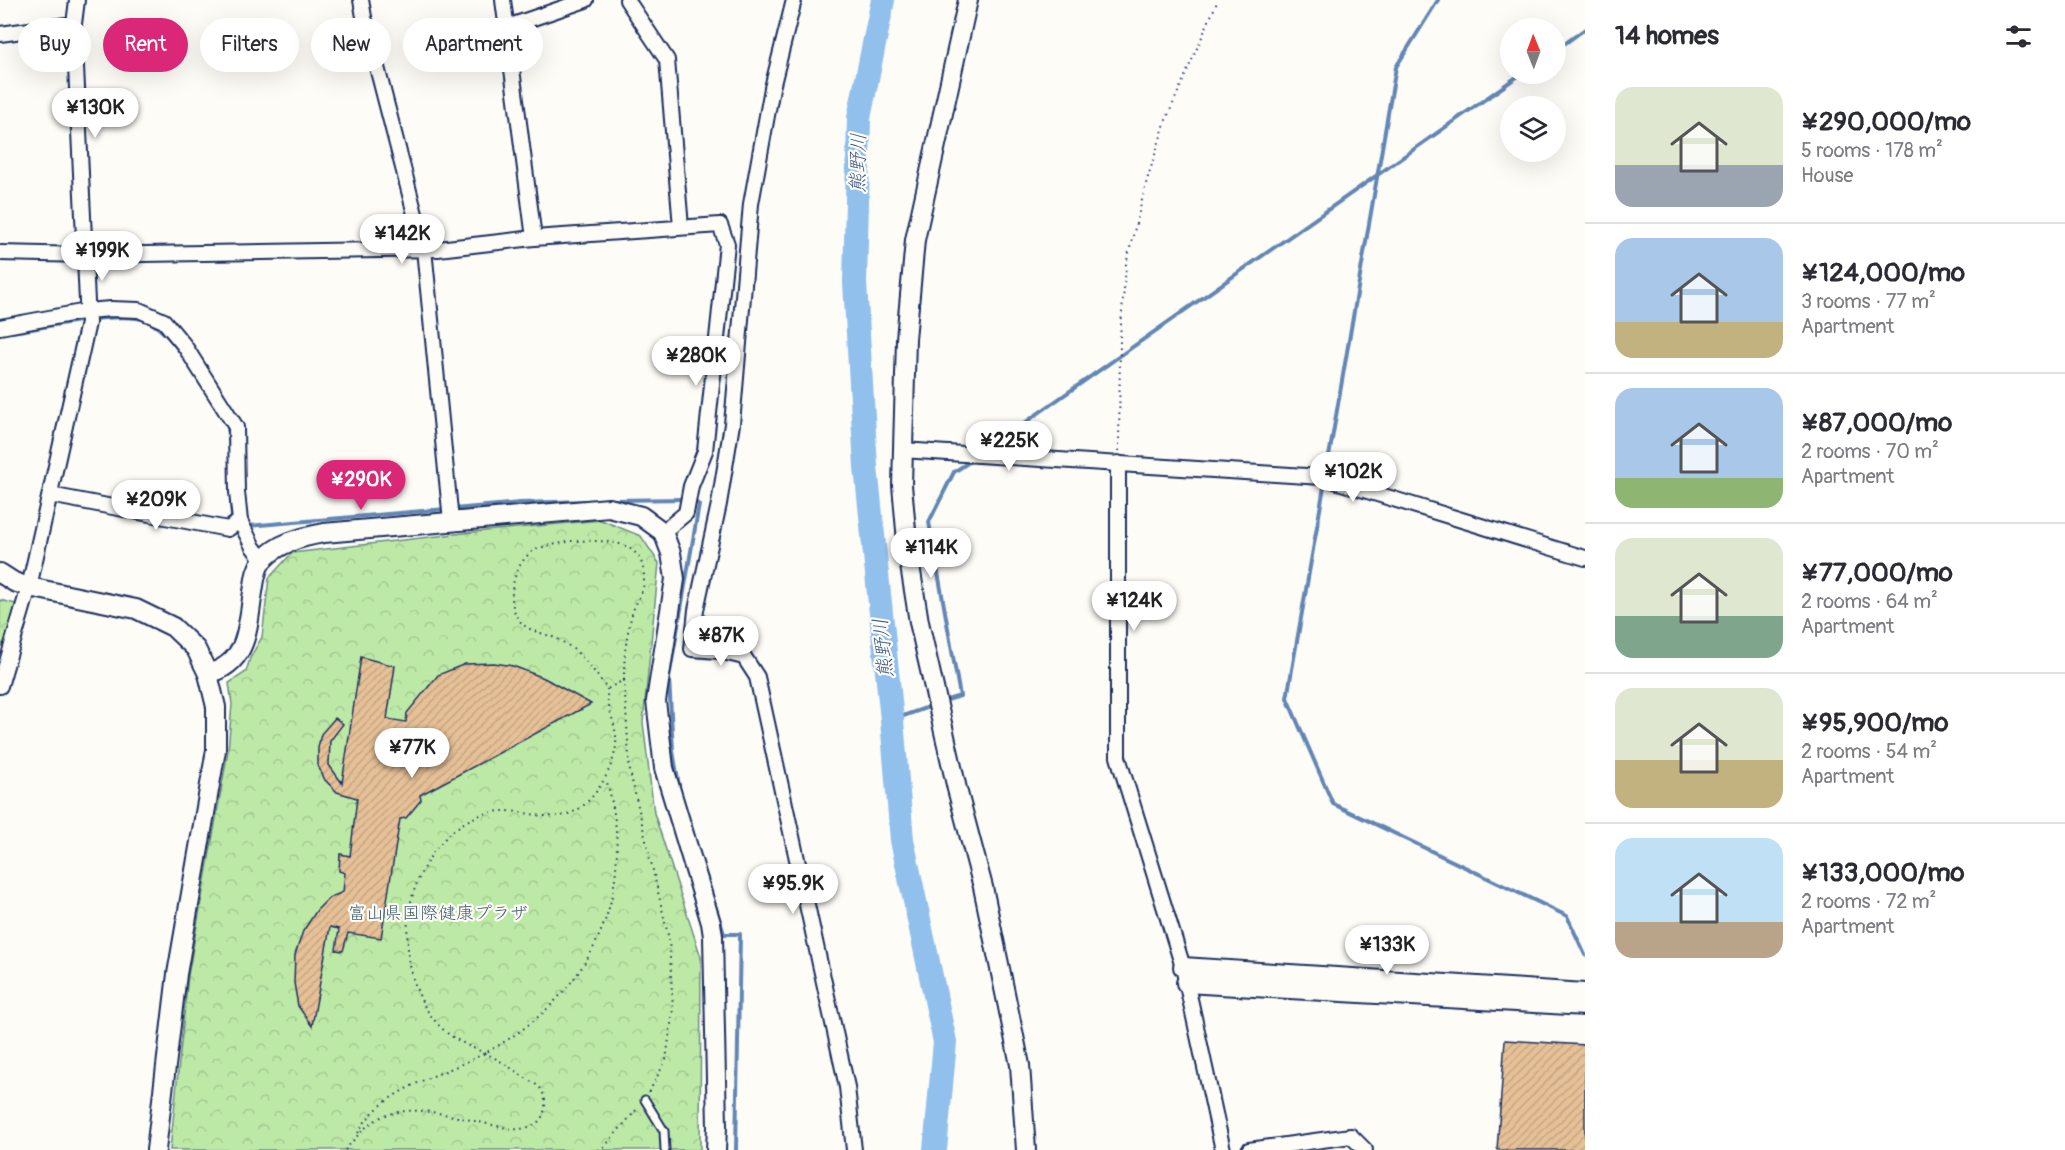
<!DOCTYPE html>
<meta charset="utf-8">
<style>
body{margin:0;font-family:Pangolin,"Klee One",sans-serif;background:#f7f7f7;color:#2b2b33;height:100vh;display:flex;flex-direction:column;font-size:22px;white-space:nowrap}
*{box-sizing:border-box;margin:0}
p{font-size:20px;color:#7c7c81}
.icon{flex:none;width:33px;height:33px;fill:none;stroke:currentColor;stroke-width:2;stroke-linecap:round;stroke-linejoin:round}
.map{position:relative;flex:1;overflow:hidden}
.drawer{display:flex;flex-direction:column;background:#fff;width:480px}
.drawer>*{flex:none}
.guide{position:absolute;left:18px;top:18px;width:570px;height:54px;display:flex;gap:12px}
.needle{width:39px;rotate:359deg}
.buttons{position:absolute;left:1500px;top:18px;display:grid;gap:12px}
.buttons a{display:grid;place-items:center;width:66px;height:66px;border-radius:50%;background:#fff;box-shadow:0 6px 24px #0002;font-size:30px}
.price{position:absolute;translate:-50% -51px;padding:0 14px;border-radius:21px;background:#fff;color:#222;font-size:20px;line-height:39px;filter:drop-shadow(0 2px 3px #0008)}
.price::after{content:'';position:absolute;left:50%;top:36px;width:18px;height:14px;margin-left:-9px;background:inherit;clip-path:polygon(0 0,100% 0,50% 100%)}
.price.active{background:#db2777;color:#fff}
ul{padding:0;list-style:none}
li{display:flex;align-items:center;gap:18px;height:150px;padding:0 30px}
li+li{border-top:2px solid #e1e1e2}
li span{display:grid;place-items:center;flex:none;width:168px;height:120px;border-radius:18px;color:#555}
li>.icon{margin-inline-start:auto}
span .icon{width:72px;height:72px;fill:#fffc;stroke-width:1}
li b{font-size:26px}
h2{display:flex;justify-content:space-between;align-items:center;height:72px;padding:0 30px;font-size:26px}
.pill{padding:0 21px;border-radius:27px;background:#fff;box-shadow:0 6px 24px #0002;font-size:21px;line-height:54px}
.pill.active{background:#db2777;color:#fff}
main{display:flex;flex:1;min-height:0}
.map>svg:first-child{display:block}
.park{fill:url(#park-crowns);stroke:#6c8c82;stroke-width:1.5}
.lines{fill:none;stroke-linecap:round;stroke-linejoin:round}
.stream{stroke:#6286b3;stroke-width:4}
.river{stroke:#91c0ec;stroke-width:24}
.building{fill:url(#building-hatch);stroke:#1b2f5e;stroke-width:1.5}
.service-casing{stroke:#1b2f5e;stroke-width:11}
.minor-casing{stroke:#1b2f5e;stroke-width:18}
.tertiary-casing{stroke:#1b2f5e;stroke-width:22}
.path{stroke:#1b2f5e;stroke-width:2;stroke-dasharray:1.5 4.5;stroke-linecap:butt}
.service{stroke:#fdfcf7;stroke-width:7}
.minor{stroke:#fdfcf7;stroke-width:14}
.tertiary{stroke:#fdfcf7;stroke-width:18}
.labels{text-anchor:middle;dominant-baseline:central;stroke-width:4.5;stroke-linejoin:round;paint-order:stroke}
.park-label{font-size:18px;fill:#445e70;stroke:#fdfcf7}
.water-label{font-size:20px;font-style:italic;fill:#3e5a89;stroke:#fdfcf7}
</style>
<main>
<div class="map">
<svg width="1585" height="1150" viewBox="0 0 1585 1150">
<defs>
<pattern id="park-crowns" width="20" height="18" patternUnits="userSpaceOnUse" patternTransform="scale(1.5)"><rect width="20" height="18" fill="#bde9a6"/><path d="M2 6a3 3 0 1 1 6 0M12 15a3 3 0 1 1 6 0" fill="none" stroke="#a2c891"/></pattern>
<pattern id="building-hatch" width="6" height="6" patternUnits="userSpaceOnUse" patternTransform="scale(1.5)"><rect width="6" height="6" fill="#e6c096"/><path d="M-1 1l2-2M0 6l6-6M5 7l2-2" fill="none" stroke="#c5a584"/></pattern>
</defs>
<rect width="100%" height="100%" fill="#fdfcf7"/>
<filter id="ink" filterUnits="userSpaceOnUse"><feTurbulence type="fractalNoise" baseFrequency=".0167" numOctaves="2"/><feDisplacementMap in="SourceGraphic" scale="12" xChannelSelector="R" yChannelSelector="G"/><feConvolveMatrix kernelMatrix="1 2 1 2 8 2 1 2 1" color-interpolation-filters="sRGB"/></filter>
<g filter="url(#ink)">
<!-- park -->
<g class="park">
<path d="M601,520l40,16 18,27 -16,159 11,91 47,144 -1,193h-530l18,-174 40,-225 4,-47 -3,-21 17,-11 4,-14 12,-21 7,-59 23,-25 172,-20z"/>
<path d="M0,600l16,4 -9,36 -7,6z"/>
</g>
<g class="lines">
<!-- stream -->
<g class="stream">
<path d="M1556,50l29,-21"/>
<path d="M10,332c30,-3 113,-23 138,-11 18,10 29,27 41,43"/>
<path d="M228,426l2,25"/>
<path d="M986,450l535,-376"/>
<path d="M1326,474l70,-407 42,-67"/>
<path d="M1325,481l-38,217 46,106 234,112 18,39"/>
<path d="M613,500l73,-1"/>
<path d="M231,501l1,18 4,2"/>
<path d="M454,509l66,-6 67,-2"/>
<path d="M248,526l198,-17"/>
<path d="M944,701l16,-5 -31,-174 25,-50 18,-12"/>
<path d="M892,720l42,-15"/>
<path d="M680,792l-7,-41 -4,-73 30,-173 -6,-5"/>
<path d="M706,876l18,58h16l-4,216"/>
</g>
<!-- river -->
<path class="river" d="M883,0l-24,118 -4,165 11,184 26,253 10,120 43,202 -10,108"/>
</g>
<!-- building -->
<g class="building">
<path d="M361,657l34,9 -8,53 19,3 1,-9 31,-38 27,-11 29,-1 19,3 31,12 47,26 -171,91 1,5 -15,18 -6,1 -19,119 -33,-5 -5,18 -7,-1 3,-21 -9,-2 -18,99 -14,-20 -4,-23 1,-28 8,-24 14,-21 12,-12 14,-6 2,-19 -6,-2 1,-17 10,2 7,-58 -20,-6 -12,-12 -7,-14v-18l3,-14 14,-16 8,6 -13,17 -1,24 13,18z"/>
<path d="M1505,1040l80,5v105h-88z"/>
</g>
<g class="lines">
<!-- service casing -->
<g class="service-casing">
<path id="service" d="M645,1100l19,31 1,19"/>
</g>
<!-- minor casing -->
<g class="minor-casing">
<g id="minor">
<path d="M361,0l3,17 60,232 27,272"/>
<path d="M503,0l31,238"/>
<path d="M627,0l40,60 14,167"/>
<path d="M794,0l-22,88 -21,116 -19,220 -13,80 -23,106 -4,39 27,2 25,6 13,20 90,410 7,63"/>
<path d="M507,27l79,-27"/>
<path d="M0,34l74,-10"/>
<path d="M0,253l85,2 353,-6 96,-11 186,-13 7,19 -22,207 -14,35 -5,27 -23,19"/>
<path d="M0,327l87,-16 24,-2 28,1 25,11 20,24 52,82 1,65 3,29"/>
<path d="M902,450l420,27 263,81"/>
<path d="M1118,463v294l65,210 40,183"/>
<path d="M50,495l178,34 12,-8 13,26 10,13"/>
<path d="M0,686l29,-99 59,-264 -14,-299 3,-24"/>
<path d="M1249,1150l102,-14 14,14"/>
</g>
</g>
<!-- tertiary casing -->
<g class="tertiary-casing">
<g id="tertiary">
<path d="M968,0l-53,240 -9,99 -4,146 6,68 11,69 38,167 26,98 37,178 6,85"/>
<path d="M0,573l14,9 15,5 107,22 37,18 23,22 12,25 8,33v43l-39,224 -21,176"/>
<path d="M208,674c41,-12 39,-46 45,-82 2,-11 2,-22 9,-31 15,-18 40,-24 62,-28l285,-25 32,8 22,16 8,21 4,26 -19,122 8,67 47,155 2,13 4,191 -1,23"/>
<path d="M1183,967l402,26"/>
<path d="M1186,983l399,23"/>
</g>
</g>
<!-- path -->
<g class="path">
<path d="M1119,451l1,-114 6,-73 21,-84 19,-60 52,-120"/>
<path d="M571,541c31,0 75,-5 73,40 0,10 -8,21 -11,30 -7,24 -9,44 -9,69l-17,9c-14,-19 -26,-38 -48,-49 -10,-6 -25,-7 -34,-14 -23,-17 -13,-64 10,-76 10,-5 25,-6 36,-9z"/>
<path d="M624,680l6,92 39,167 4,71 -7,50 -17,32"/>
<path d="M358,1133c24,-45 83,-57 125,-79 106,-55 158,-159 123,-275"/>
<path d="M345,1150c13,-15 25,-31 45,-36 9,-3 23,-4 32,-3 25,2 50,10 75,15 7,1 16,4 23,3 8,-1 18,-4 22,-12 5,-9 4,-23 -3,-30 -4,-4 -11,-7 -15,-10 -10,-7 -20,-14 -31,-20 -20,-10 -43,-17 -57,-35 -24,-27 -31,-68 -28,-102 4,-48 40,-106 93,-109 22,-1 46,10 67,3 24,-7 45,-44 48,-68 2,-20 -10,-38 -9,-57"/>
<path d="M598,1150l7,-4 32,-37"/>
</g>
<!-- service -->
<use href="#service" class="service"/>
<!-- minor -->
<use href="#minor" class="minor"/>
<!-- tertiary -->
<use href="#tertiary" class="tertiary"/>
</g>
</g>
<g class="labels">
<!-- park labels -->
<g class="park-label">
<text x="438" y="913">富山県国際健康プラザ</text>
</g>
<!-- water labels -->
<g class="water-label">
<text transform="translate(858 163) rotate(-89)">熊野川</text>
<text transform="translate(883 648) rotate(-96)">熊野川</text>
</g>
</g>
</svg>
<div class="buttons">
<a><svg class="needle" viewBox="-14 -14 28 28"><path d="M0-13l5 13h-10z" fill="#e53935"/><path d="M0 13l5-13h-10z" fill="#7c7c81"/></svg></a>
<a><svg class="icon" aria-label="layers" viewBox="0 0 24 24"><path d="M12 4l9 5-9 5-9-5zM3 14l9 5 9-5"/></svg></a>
</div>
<b class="price" style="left:95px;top:139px">¥130K</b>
<b class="price" style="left:402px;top:265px">¥142K</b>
<b class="price" style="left:102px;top:282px">¥199K</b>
<b class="price" style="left:696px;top:387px">¥280K</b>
<b class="price" style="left:1009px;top:472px">¥225K</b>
<b class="price" style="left:1353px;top:503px">¥102K</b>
<b class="price active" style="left:361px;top:511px">¥290K</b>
<b class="price" style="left:156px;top:531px">¥209K</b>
<b class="price" style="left:931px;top:579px">¥114K</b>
<b class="price" style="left:1134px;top:632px">¥124K</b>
<b class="price" style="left:721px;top:667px">¥87K</b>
<b class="price" style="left:412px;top:779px">¥77K</b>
<b class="price" style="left:793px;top:915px">¥95.9K</b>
<b class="price" style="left:1387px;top:976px">¥133K</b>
<div class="guide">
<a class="pill">Buy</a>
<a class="pill active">Rent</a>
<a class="pill">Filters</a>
<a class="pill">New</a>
<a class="pill">Apartment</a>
</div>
</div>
<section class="drawer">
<h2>14 homes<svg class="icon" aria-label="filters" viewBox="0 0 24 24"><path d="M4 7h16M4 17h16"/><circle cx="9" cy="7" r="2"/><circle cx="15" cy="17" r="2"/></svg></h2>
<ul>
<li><span style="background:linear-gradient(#dfe7d0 65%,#9aa5b1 0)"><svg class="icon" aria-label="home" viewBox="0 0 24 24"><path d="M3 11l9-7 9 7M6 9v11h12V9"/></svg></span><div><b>¥290,000/mo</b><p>5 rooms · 178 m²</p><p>House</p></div></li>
<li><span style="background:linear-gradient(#a9c7e8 70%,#c2b280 0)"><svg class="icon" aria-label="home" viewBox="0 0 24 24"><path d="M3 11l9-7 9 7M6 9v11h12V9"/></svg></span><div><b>¥124,000/mo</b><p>3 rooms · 77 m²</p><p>Apartment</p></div></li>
<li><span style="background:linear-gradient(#a9c7e8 75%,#8fb573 0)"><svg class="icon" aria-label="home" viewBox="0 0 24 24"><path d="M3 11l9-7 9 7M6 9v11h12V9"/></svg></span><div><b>¥87,000/mo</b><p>2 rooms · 70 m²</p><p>Apartment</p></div></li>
<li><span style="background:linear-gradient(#dfe7d0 65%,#7fa58c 0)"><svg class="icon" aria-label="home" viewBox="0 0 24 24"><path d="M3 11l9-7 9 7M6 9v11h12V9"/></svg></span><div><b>¥77,000/mo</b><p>2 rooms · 64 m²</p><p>Apartment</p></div></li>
<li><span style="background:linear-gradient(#dfe7d0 60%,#c2b280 0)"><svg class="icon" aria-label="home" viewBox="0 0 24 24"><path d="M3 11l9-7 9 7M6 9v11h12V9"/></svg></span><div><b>¥95,900/mo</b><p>2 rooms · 54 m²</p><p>Apartment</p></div></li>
<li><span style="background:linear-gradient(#bfe0f5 70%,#b9a48a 0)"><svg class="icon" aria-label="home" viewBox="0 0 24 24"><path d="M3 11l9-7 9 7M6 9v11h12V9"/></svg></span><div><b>¥133,000/mo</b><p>2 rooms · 72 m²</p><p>Apartment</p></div></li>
</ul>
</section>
</main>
